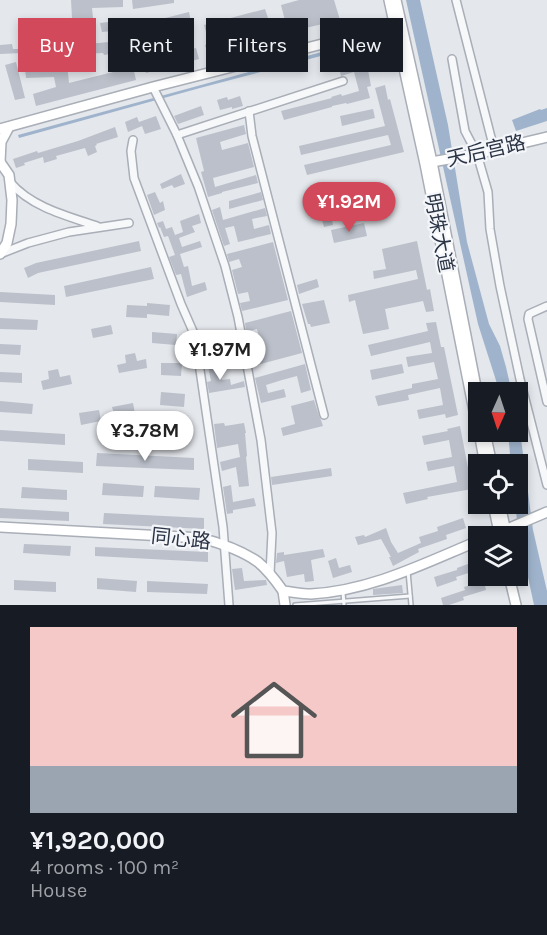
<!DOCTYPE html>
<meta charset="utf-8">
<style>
body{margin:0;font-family:Karla,"Noto Sans SC",sans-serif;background:#20242c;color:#f1f3f6;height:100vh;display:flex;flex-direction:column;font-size:22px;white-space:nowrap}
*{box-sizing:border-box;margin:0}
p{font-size:20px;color:#9ea1a6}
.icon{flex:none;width:33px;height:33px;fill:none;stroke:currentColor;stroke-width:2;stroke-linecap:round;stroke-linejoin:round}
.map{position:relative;height:605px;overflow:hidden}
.panel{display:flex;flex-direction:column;background:#171b24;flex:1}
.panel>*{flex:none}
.banner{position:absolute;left:18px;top:18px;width:512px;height:54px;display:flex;gap:12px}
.needle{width:39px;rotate:183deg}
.tools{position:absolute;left:468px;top:382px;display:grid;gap:12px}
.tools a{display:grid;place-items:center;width:60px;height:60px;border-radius:0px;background:#171b24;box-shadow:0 3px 9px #0003;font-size:30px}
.price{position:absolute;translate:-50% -51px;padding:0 14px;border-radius:21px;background:#fff;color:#222;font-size:20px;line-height:39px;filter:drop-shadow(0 2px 3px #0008)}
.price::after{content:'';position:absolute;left:50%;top:36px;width:18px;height:14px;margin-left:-9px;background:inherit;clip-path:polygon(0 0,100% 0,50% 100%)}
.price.current{background:#d1495b;color:#fff}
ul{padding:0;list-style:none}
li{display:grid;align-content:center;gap:12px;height:318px;padding:0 30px}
li span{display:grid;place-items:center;height:186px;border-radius:0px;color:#555}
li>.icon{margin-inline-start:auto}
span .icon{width:108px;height:108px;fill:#fffc;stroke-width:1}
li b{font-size:26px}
.pill{padding:0 21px;border-radius:0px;background:#171b24;box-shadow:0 3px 9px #0003;font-size:21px;line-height:54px}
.pill.current{background:#d1495b;color:#fff}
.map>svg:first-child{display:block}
.water{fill:#9fb4cc}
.building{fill:#bbc0ca}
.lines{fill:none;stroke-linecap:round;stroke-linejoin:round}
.lane-casing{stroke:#a9aeb7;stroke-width:6}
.street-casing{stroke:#a9aeb7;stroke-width:10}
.secondary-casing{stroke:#a9aeb7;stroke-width:12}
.lane{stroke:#f7f8fa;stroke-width:3}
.street{stroke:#f7f8fa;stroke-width:7}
.secondary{stroke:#fff;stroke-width:9}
.labels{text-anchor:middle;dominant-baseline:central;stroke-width:4.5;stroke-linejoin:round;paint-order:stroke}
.street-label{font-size:20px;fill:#2b3445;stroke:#f4f6f9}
</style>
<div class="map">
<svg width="547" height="605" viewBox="0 0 547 605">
<rect width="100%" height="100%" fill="#e4e7ec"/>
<!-- water -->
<g class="water">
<path d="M406,0h14l28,125 19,117 22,82 11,22 6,21 6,26h-12l-22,-69z"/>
<path d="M380,36l2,2 -1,2 -181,48 -181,50 -1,-3z"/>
<path d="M547,108v13l-31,10 -4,-11 28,-11 1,1z"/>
<path d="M518,416l15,114 14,61v14h-13l-15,-69 -4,-32h3v-39h-7l-3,-33h10z"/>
</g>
<!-- building -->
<g class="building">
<path d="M71,0h52v7l-31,1 2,19 -74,2v-9l52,-2z"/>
<path d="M132,0h42v3l-41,6z"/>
<path d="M299,0h35l6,20 -52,12 -7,-27z"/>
<path d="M265,9l3,9 -61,17 -3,-10z"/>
<path d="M189,12l2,10h-2l5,18 -50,13 -6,-28z"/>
<path d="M124,20l1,10 -23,2 -2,-9z"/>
<path d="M276,26l3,12 -71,18 -3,-11z"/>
<path d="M127,40l2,11 -25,4 -1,-2 -48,2 -1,-11 45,-1z"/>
<path d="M42,43v9l-42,2v-9l12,-1 1,5h8v-4z"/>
<path d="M196,48l3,11 -53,14 -3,-11z"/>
<path d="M375,60l2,7 -9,3 3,16 -4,1 3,11 -23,6 -1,-1 -14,3v1l-48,13 -3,-9 51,-13 -1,-1 10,-3 1,2 17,-5 -5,-19 -13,4 -2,-8z"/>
<path d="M16,62l9,36 -10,2 -10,-35z"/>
<path d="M67,63l2,20 64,-16 3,13 -100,26 -3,-12 23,-7 -2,-10 -28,1 -1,-10 31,-1 -1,-3z"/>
<path d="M385,85l3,15 2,-1 14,53 -97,23 -3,-10 87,-20 -3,-10 -87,20 -2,-9 86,-20 -10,-38z"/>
<path d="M240,96l3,10 -11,3v-2l-12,3 -3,-10 10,-3 1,3z"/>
<path d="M201,106l3,9 -26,9 -4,-8z"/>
<path d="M373,109l2,9 -33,8 -2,-10z"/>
<path d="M156,116l5,13 -16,5 -3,-8 -14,6 -3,-10 12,-5 2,5z"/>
<path d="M244,125l2,9 -26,8 2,8 26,-7 6,24 -41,11 2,9 41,-12 2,8 -36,9v1l-14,4 -7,-25 3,-1 -8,-33z"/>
<path d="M115,127l3,10 -22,7 1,1 -2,1 2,6 -9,4 -3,-8 -29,8 1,3 -13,4 -1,-6 -19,6 1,2 -9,3 -3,-9 24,-8 1,2 40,-12z"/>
<path d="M181,174l4,10 -11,4 -2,-3 -10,4 -2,-5z"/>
<path d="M155,192l5,11 3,-2 2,9 -11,5 -7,-20z"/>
<path d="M261,192l2,8 -34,9v-8z"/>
<path d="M356,192l3,12 -29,7 3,14 -9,2 -7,-26z"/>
<path d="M220,207l3,13 42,-12 2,8 -15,3 2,10 15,-4 2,9 -33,8 -4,-16 -9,2 5,16 -6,2 -12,-36z"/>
<path d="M199,214l2,9 -9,3 3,6 -16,6 3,9 18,-6 2,6 -22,7 4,13 4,-1 4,20 13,-4 2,8 -20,7 -6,-23 -5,1 -7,-18 6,-2 -7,-19 -4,1 -4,-10 -1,1 -2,-5 6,-2 3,8 6,-2 3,8 8,-3 -3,-11z"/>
<path d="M364,223l3,13 -33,7 -3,-13z"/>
<path d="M139,241l2,10 -103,22 -10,5 -4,-10 12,-5z"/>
<path d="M417,241l10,49 3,-1 4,22 -8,1 -3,-11 -38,8 4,20 -26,5 -8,-34 -6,2 -1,-7 70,-16 -2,-9 -42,9 -1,-8 13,-2 -4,-20z"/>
<path d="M273,242l15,58 -46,11 -2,-8 10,-2 -2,-9 -10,2 -6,-24 10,-3 -3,-8 -10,3 -2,-8z"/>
<path d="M151,267l3,12 -88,18 -2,-11z"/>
<path d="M317,279l2,8 -20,7 -2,-9z"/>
<path d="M0,292l55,3v10l-55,-3z"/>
<path d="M324,300l6,23 -19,4 -1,-3h-2l-6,-20z"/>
<path d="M147,303l23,2 -1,11 -22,-2v4l-21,-1 1,-12 20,1z"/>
<path d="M291,311l11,42 -49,13 -5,-26 11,-2 -2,-9 -11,3 -1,-9z"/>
<path d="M0,318l38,2 -1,10 -37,-1z"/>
<path d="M436,322l5,25h3l14,68 -12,3 -1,-4 -26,5 -2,-9 26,-5 -3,-17 -32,7 1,5 -31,6 -3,-10 37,-8v-4l26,-5 -4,-17 -26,5 -2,-10 26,-4 -2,-11 -59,14 -3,-11 60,-14 -2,-8z"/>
<path d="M111,325l2,9 -20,4 -2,-9z"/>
<path d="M152,332l25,2 -1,11 -24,-2z"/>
<path d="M226,341l2,9 -24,6 -2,-10z"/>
<path d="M0,344l21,1 -1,10 -20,-1z"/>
<path d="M135,353l2,8 9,-2 1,9 -28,5 -2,-8 9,-2 -1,-8z"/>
<path d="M161,363h21l-1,13 -20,-1z"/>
<path d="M218,363l4,17 8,-1 1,6 13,-4 1,6 -36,6 -2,-11 4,-1 -3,-15z"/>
<path d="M305,364l6,26 -10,3 -4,-17 -15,4 -16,5 2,8 16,-4 2,8 -25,6 -6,-25z"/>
<path d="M402,364l2,9 -32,7 -2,-10z"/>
<path d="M58,369l2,8 10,-2 2,9 -29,6 -2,-9 8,-2 -1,-8z"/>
<path d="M0,372l22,1v10l-22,-1z"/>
<path d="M161,392l24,2 -1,13 -24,-2z"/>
<path d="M314,400l5,16 2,4 2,6 -40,10 -2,-8 14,-4 -4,-18z"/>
<path d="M0,401l33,3 -1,10 -32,-2z"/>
<path d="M133,403l2,11 -20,4 -3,-11z"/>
<path d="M99,410l2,11 -20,4 -2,-12z"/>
<path d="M224,423l1,3 19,-3 2,10h-1l2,23 -1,1 3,29 -10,1 -3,-20 -14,4 -2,-9 20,-5 -2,-13 -21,4 -3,-24z"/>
<path d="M145,426l46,2v11l-46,-2z"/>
<path d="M460,426l12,63 -45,8 1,2 -22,5 -3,-11 54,-11 -3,-16 -26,5 -2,-9 26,-5 -3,-17 -25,5 -2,-9 26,-5 -1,-2z"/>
<path d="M0,430l65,4v11l-65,-4z"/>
<path d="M97,453l97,5v12l-98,-4z"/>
<path d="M28,459l55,3v11l-55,-3z"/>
<path d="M331,468l1,8 -60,9 -1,-8z"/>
<path d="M103,483l41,3 -1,11 -41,-2z"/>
<path d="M231,485l2,17 21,-4 2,8 -23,4v3l-6,1 -4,-27z"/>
<path d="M155,486l45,2 -1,12 -45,-3z"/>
<path d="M22,487l45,3v10l-46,-2z"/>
<path d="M0,508l69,4v9l-69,-3z"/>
<path d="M104,513l100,5v11l-101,-5z"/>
<path d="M463,518l3,10 -20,7 1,4 -29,10 1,3 -26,14 -4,-9h2l-10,-18 -23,6 -3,-8 9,-2 1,2 21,-9 5,14 7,11 23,-10 -2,-6 19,-6 -1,-4z"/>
<path d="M24,544l47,2 -1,10 -47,-3z"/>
<path d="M95,547l113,5v10l-113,-6z"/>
<path d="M323,549l2,8 -14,3 3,21 -9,1 -1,-8 -17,3 -3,-16 -8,2 1,-10 7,-1v3z"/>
<path d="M336,558l3,10 11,-3 2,7 -19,6 -5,-17z"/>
<path d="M476,561l2,9 -22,7 1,3 -20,7 -3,-10 23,-7v-2z"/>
<path d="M242,568l2,13 22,-1 1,5 -32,5 -3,-21z"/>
<path d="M97,578l40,3 -1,11 -39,-3z"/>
<path d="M14,580l42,2v10l-42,-2z"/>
<path d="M147,581l61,3 -1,10 -60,-2z"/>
<path d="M484,581l2,9 -23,7 1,3 -15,5h-6l-2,-7 24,-8 -1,-3z"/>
<path d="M402,585l1,8 -30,2v-6z"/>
</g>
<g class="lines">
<!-- lane casing -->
<g class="lane-casing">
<g id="lane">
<path d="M408,571l3,34"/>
<path d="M343,592l1,13"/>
<path d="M295,605l115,-9"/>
</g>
</g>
<!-- street casing -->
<g class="street-casing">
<g id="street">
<path d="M456,0l38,149"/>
<path d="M452,59l13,72 12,23 11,38 2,37 10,57 20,93 27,106"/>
<path d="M153,87l24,48 21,51 27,80 13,51 23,123 11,93 -2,41"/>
<path d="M249,111l3,25 72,279"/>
<path d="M177,135l166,-54"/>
<path d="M133,140l-2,11 3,27 47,126 14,32 28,191 6,78"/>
<path d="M10,182c21,25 57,34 87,44"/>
<path d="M0,254l28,-11 41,-11 60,-9"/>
<path d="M547,306l-18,8 -1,5 19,83"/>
</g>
</g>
<!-- secondary casing -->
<g class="secondary-casing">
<g id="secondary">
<path d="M389,0l36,164 53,267"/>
<path d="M396,0l36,162 46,235"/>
<path d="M0,129l153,-42 248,-63"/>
<path d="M0,162l9,13 3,25 -1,24 -4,19 -7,11"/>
<path d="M0,162l1,-20 8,-15"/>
<path d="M426,163l51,-9 70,-17"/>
<path d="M479,432l6,33"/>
<path d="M485,432l7,33"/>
<path d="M493,504l7,33"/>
<path d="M500,504l7,33"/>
<path d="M0,527l201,11c19,5 40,12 57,24 10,8 18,19 25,29 10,1 19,3 28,3 59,-3 114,-31 167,-53"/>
<path d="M488,537l59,-25"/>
<path d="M509,576l7,29"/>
<path d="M283,591l2,14"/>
</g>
</g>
<!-- lane -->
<use href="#lane" class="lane"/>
<!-- street -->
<use href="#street" class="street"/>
<!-- secondary -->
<use href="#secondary" class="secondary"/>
</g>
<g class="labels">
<!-- street labels -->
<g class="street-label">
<text transform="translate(486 151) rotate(-13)">天后宫路</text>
<text transform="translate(439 233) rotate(79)">明珠大道</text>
<text transform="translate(181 539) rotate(6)">同心路</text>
</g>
</g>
</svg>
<div class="tools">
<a><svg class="needle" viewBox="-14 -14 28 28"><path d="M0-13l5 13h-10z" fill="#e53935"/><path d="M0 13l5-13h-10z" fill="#9ea1a6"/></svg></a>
<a><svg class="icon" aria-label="locate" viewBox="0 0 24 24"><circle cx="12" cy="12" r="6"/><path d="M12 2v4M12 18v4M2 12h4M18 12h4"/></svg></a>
<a><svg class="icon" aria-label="layers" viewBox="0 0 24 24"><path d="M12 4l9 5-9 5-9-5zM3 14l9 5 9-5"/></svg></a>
</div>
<b class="price current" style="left:349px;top:233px">¥1.92M</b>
<b class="price" style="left:220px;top:381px">¥1.97M</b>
<b class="price" style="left:145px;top:462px">¥3.78M</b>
<div class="banner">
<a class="pill current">Buy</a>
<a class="pill">Rent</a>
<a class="pill">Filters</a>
<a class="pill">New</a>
</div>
</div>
<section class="panel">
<ul>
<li><span style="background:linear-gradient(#f6c9c9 75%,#9aa5b1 0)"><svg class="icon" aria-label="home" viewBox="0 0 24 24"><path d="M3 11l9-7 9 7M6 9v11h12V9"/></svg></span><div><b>¥1,920,000</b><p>4 rooms · 100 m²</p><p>House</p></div></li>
</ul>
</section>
